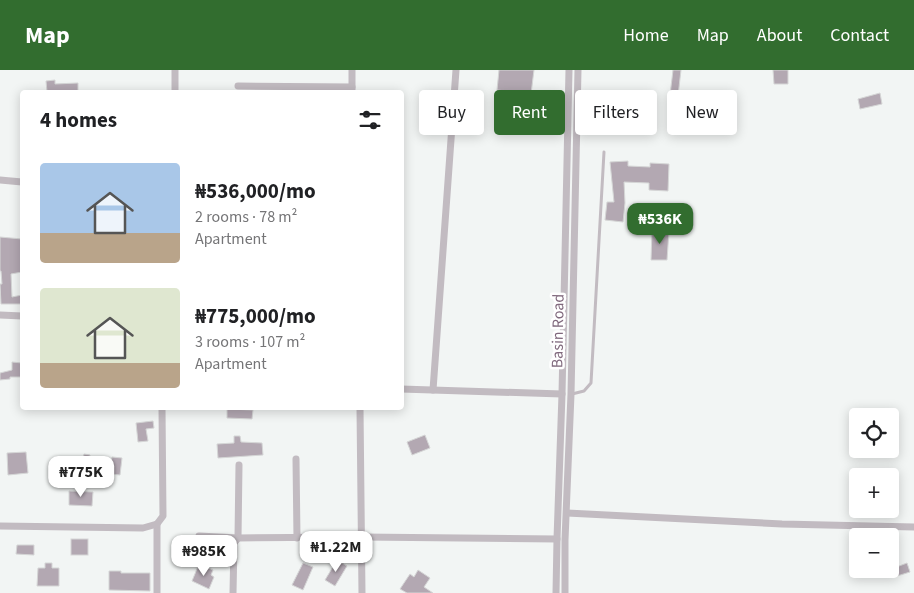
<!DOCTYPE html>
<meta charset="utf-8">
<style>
body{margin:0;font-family:"Source Sans 3",sans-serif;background:#f2f2f2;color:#202124;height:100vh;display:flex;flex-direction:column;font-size:19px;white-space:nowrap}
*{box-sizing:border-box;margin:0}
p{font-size:16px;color:#757577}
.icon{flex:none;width:28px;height:28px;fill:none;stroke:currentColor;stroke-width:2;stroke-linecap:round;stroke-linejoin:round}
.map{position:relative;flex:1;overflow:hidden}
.details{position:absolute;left:20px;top:20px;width:384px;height:320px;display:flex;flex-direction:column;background:#fff;border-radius:5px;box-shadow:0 2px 12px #0003}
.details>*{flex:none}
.banner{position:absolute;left:419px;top:20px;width:420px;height:45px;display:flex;gap:10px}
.tools{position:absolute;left:849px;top:338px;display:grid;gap:10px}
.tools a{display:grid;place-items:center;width:50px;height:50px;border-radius:5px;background:#fff;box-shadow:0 2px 12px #0003;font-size:25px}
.price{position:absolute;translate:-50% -42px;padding:0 11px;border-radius:10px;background:#fff;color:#222;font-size:16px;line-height:32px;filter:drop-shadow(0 1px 2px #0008)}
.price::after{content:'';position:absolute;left:50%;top:30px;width:15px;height:11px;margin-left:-8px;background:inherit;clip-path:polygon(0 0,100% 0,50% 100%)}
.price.current{background:#326d2f;color:#fff}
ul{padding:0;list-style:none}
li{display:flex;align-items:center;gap:15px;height:125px;padding:0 20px}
li span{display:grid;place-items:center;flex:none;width:140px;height:100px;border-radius:5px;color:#555}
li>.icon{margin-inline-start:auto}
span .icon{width:60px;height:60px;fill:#fffc;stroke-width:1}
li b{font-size:21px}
h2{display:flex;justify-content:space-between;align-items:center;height:60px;padding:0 20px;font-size:21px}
.chip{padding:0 18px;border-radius:5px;background:#fff;box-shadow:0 2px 12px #0003;font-size:18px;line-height:45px}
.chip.current{background:#326d2f;color:#fff}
header{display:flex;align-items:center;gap:30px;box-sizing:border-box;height:70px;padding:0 25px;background:#326d2f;color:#fff}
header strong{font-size:24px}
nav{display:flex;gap:28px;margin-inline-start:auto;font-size:18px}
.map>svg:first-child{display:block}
.building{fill:#b3a8b2;stroke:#d5d6d6}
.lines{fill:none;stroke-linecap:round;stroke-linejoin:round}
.lane{stroke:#c2bbc1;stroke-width:3}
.street{stroke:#c2bbc1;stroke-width:7}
.labels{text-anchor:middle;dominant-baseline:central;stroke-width:5;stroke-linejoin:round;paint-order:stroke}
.street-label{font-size:16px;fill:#7f687c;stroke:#fff}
</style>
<header>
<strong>Map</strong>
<nav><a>Home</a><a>Map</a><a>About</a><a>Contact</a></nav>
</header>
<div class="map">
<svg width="914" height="523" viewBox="0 0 914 523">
<rect width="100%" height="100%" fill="#f2f5f4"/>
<!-- building -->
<g class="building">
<path d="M499,0h35l-3,24 -34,-4z"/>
<path d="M673,0h8l-3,26 -8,-1z"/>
<path d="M773,0h15v14h-14z"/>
<path d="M55,10v4l23,-1v9h-31l-1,-11z"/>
<path d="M880,23l2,11 -22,5 -2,-10z"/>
<path d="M628,91v5l22,1v-4l19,1 -1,27 -19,-1v-7l-25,-1 1,21 -2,19 -18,-2 2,-18h7l-4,-40z"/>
<path d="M652,160l17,1 -2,29h-16z"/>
<path d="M0,167l22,2v33l-11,2 1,23 10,-2v9h-21l-1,-20h2l-1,-13h-1z"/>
<path d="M12,292l10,1v14h-12v2l-10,1v-7l12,-3z"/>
<path d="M227,339l26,1 -1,9 -25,-1z"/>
<path d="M153,351l1,7 -8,1 2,12 -10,1 -2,-19z"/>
<path d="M425,365l5,13 -18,7 -5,-13z"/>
<path d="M234,366h6l1,6 21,1 1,12 -45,3 -1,-14 17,-1z"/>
<path d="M26,382l2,21 -20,2 -1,-22z"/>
<path d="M84,384l6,1 -2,18 -13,-1 1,-14 7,1z"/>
<path d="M112,387l10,1 -2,17 -10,-1z"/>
<path d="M69,421l24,1 -1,14 -23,-1z"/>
<rect x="71" y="469" width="17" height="16"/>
<path d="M17,475h17v10l-18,-1z"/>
<path d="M337,490l10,6 -12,20 -10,-6z"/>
<path d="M45,493h7v5h7v18h-22l1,-18h7z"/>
<path d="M303,493l10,4 -10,23 -11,-5z"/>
<path d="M907,493l3,9 -13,4 -3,-8z"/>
<path d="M199,494l14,6 -2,5 3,2 -5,12 -17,-8z"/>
<path d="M418,500l12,8 -6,9 9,6h-26l-7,-4 10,-15 4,3z"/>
<path d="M109,501h12v2h29v18l-41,-1z"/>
</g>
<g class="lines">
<!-- lane -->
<path class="lane" d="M572,324l12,-3 7,-8 13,-231"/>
<!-- street -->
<g class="street">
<path d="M352,0v22"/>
<path d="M238,16l114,1"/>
<path d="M175,22v-22"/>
<path d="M0,110l22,2"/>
<path d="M0,245l22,1"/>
<path d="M401,319l161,5"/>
<path d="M433,320l23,-320"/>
<path d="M360,338l2,185"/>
<path d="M296,389l1,79"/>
<path d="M567,443l215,11 132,3"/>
<path d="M157,454v69"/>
<path d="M0,456l143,2 14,-4 6,-8 -1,-108"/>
<path d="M199,466l39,2 124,-1 195,2"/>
<path d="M233,523l1,-50 4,-5 1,-73"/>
<path d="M556,523l1,-54 5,-145 7,-324"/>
<path d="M565,523v-53l6,-146 7,-324"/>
</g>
</g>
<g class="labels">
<!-- street labels -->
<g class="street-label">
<text transform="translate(558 261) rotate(-89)">Basin Road</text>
</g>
</g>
</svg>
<div class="tools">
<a><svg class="icon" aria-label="locate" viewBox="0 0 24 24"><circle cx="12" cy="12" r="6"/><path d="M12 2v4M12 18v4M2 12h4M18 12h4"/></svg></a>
<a>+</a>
<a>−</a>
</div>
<b class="price current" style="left:660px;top:175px">₦536K</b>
<b class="price" style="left:81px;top:428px">₦775K</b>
<b class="price" style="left:336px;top:503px">₦1.22M</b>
<b class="price" style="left:204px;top:507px">₦985K</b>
<div class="banner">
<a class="chip">Buy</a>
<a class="chip current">Rent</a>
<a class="chip">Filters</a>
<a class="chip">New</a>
</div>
<section class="details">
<h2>4 homes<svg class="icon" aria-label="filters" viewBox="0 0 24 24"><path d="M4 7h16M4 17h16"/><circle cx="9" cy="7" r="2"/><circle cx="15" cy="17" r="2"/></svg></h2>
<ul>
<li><span style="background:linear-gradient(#a9c7e8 70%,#b9a48a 0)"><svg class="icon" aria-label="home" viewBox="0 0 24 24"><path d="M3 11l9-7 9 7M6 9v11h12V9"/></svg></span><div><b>₦536,000/mo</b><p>2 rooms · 78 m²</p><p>Apartment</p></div></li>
<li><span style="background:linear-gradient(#dfe7d0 75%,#b9a48a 0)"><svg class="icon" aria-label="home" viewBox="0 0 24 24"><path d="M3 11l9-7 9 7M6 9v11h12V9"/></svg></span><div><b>₦775,000/mo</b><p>3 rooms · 107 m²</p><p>Apartment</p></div></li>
</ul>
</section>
</div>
